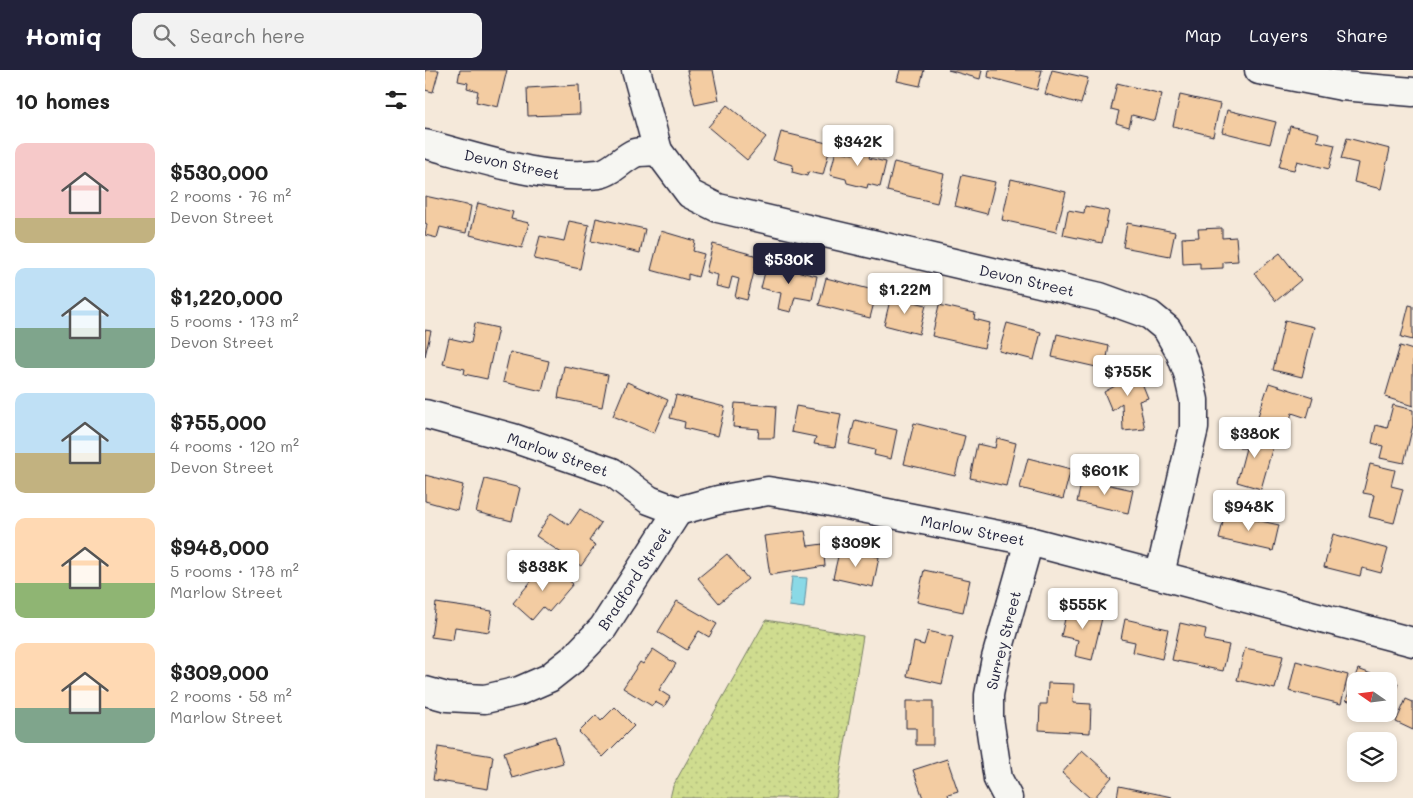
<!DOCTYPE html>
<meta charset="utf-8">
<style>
body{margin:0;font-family:Mali,sans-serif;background:#f2f2f2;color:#222;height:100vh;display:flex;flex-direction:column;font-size:19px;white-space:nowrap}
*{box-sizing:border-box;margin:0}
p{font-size:16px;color:#767676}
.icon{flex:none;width:28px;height:28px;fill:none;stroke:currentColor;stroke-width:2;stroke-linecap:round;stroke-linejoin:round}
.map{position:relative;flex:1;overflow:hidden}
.sheet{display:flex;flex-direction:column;background:#fff;width:425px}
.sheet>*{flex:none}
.needle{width:32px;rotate:284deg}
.tools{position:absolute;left:922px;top:602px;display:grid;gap:10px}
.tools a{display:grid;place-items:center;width:50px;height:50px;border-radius:10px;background:#fff;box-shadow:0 2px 8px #0003;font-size:25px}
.price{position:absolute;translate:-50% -42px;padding:0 11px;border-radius:5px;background:#fff;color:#222;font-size:16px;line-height:32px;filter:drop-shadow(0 1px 2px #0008)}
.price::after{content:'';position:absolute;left:50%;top:30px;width:15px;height:11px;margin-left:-8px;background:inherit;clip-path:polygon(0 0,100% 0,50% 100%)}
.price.current{background:#22223b;color:#fff}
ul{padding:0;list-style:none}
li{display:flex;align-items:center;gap:15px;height:125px;padding:0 15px}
li span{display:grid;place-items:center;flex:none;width:140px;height:100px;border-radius:10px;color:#555}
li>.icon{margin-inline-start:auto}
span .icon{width:60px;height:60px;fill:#fffc;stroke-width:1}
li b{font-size:21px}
h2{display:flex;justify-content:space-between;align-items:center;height:60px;padding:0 15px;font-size:21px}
header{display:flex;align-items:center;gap:30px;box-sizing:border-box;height:70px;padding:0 25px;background:#22223b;color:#fff}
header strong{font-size:24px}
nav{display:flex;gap:28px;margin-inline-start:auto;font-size:18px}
.search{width:350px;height:45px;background:#f2f2f2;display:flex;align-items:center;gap:12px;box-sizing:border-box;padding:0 18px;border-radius:10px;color:#767676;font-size:19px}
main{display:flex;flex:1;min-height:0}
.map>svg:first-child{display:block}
.grass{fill:url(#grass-dots);stroke:#787f65}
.water{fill:#8ad9e6;stroke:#6090a2}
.building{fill:#f3cca2;stroke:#22223b}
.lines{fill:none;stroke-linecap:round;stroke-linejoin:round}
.minor-casing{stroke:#22223b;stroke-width:31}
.minor{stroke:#f6f6f2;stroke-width:28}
.labels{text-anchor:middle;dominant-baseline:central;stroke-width:4;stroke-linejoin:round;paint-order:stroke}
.street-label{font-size:15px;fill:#22223b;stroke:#f6f6f2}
</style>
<header>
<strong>Homiq</strong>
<div class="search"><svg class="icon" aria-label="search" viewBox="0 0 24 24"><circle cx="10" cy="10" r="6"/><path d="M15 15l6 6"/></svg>Search here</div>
<nav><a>Map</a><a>Layers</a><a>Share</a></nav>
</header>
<main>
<section class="sheet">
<h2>10 homes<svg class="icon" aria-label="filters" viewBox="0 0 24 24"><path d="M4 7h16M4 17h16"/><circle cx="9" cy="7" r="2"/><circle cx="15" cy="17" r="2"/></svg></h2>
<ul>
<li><span style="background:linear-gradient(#f6c9c9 75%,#c2b280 0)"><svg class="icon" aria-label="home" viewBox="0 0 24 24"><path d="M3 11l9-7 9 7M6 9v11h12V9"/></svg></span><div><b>$530,000</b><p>2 rooms · 76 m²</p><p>Devon Street</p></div></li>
<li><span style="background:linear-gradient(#bfe0f5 60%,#7fa58c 0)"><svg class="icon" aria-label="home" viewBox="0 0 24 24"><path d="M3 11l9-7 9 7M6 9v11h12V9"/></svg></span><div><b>$1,220,000</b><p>5 rooms · 173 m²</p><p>Devon Street</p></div></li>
<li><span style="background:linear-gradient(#bfe0f5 60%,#c2b280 0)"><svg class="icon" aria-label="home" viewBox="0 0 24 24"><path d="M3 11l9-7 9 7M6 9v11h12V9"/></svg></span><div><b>$755,000</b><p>4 rooms · 120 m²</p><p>Devon Street</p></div></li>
<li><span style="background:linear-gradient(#ffd9b3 65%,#8fb573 0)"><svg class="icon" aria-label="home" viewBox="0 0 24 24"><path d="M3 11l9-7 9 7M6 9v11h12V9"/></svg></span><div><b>$948,000</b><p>5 rooms · 178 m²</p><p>Marlow Street</p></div></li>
<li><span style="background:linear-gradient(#ffd9b3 65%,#7fa58c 0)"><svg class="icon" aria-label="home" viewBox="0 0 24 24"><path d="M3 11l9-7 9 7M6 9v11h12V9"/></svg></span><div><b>$309,000</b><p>2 rooms · 58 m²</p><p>Marlow Street</p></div></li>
</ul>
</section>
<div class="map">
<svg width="988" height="728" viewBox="0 0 988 728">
<defs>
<pattern id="grass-dots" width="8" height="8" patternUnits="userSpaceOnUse" patternTransform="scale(1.25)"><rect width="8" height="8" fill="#cfdc8f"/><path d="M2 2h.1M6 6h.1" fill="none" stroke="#b1bc7c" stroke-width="1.8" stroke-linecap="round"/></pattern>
</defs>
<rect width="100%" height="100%" fill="#f5e9da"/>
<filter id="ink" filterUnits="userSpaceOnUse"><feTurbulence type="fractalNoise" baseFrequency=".02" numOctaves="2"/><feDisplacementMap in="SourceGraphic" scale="10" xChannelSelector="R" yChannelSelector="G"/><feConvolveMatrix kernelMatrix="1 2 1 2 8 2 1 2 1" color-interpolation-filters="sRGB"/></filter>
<g filter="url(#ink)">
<!-- grass -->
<path class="grass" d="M341,550l97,16 -27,162h-166l3,-12z"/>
<!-- water -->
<path class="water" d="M367,507l15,1 -3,30 -15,-2z"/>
<!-- building -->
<g class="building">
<path d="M0,0h14l-6,22 -8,-2z"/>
<path d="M35,0h47l-9,37 -22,-5 2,-11 -11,-3 1,-5 -10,-2z"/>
<path d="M262,0h26l6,30 -24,5z"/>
<path d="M475,0h24l-4,16 -23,-5z"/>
<path d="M523,0h34l-2,9z"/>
<path d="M564,0h53l-5,20 -49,-13z"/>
<path d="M627,0l36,8 -7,26 -36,-10z"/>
<path d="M692,13l45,11 -7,27 -23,-6 -3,12 -13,-4 3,-12 -8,-2z"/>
<path d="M154,15l1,29 -52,2 -1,-28z"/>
<path d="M755,25l40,9 -7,32 -40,-10z"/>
<path d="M302,35l39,32 -19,23 -39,-33z"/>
<path d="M802,40l49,12 -6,22 -48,-12z"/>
<path d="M865,56l29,7 -2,8 18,4 -6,24 -32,-8 -3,9 -15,-3z"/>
<path d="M356,62l50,12 -8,31 -15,-3 -1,4 -15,-4 1,-7 -20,-5z"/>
<path d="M922,68l43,11 -9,40 -27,-7 4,-19 -17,-4z"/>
<path d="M431,74l16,4 -3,10 17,4 -6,25 -12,-3 -1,4 -20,-5 -1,-4 -16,-4 6,-25 17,4z"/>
<path d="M469,92l50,12 -7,29 -50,-12z"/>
<path d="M537,105l33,7 -8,32 -32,-8z"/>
<path d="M586,109l55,13 -10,40 -54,-12z"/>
<path d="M0,126l46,10 -5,27 -26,-6 -3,11 -12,-3 2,-11 -2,-1z"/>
<path d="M53,133l35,9 -2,7 18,4 -7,25 -52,-13z"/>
<path d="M660,136l24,5 -7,32 -39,-8 5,-25 16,3z"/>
<path d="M171,148l49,11 -5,24 -49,-12z"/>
<path d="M144,151l20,4 -9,44 -46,-10 6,-23 24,5z"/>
<path d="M702,153l48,9 -5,24 -47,-9z"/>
<path d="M797,158v10l14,-1 2,24 -15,1v6l-23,1v-6l-17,1 -1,-26 17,-1 -1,-8z"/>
<path d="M236,161l34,10 -2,10 11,3 -6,23 -10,-3v6l-37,-10z"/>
<path d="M288,174l45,12 -11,44 -12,-3 4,-18 -7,-2 -3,12 -13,-3 2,-11 -12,-3z"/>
<path d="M855,183l21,27 -25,21 -22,-28z"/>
<path d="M342,194l50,12 -5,24 -17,-3 -4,15 -13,-3 3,-16 -20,-5z"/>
<path d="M401,208l51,13 -7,27 -51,-13z"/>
<path d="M466,226l35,9 -7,29 -35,-9z"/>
<path d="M514,235l36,8 -1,6 16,4 -6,25 -52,-12z"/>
<path d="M984,235l4,1v34l-12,-3z"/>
<path d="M860,250l29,7 -12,50 -29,-7z"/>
<path d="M50,253l23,5 -11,51 -23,-5 1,-5 -22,-5 6,-26 22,5z"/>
<path d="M582,253l34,9 -7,28 -35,-9z"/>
<path d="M0,260l6,1 -6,25z"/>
<path d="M632,264l52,12 -4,23 -53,-12z"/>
<path d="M975,276l13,4v56l-28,-9z"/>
<path d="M85,282l39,9 -7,30 -39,-9z"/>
<path d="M709,293l14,35 -9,3 6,28 -22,2 -1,-28 -10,8 -8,-19 11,-6 -4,-13z"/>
<path d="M139,296l44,9 -6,32 -44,-9z"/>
<path d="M202,312l41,18 -14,33 -41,-17z"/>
<path d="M844,313l44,14 -6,21 -15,-5 -5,16 -30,-10z"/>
<path d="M251,325l49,12 -7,29 -34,-8 1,-6 -15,-4z"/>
<path d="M310,333l41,3 -2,32h-16l1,-9 -26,-2z"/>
<path d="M968,335l20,5v15l-9,38 -24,-5 3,-12 -11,-3 4,-18 11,3z"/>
<path d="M371,336l45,8 -6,33 -21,-3 2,-7 -25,-5z"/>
<path d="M430,350l42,10 -6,29 -17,-4 1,-5 -26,-6z"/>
<path d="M489,353l51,13 -10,40 -51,-12z"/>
<path d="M819,360l31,9 -14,50 -24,-7 9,-34h-7z"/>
<path d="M572,368l19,5 -10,43 -36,-8 7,-34 18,4z"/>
<path d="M603,388l43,11 -8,30 -43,-11z"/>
<path d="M945,394l25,6 -4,16 12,3 -9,34 -25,-6 5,-22 -11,-2z"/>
<path d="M0,405l38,10 -6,25 -32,-9z"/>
<path d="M60,409l35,9 -8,33 -36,-9z"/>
<path d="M657,409l51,11 -5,23 -51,-11z"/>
<path d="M155,439l21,14 -12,18 7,4 -15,21 -45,-30 15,-23 18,12z"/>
<path d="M800,443l54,12 -6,26 -54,-12z"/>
<path d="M380,461l3,15 15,-2 2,22 -55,9 -6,-39z"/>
<path d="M908,464l55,15 -7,24 -19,-5 -2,8 -36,-9z"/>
<path d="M415,478l39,9 -6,30 -40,-9z"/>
<path d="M302,484l21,25 -29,24 -21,-25z"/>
<path d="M122,492l26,22 -24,28 -6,-5 -11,13 -19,-17z"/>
<path d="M499,500l46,10 -7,32 -46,-10z"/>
<path d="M252,531l40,23 -8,13 -10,-6 -12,19 -29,-18z"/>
<path d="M11,533l56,8 -3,21 -34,-5 -2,13 -22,-3z"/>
<path d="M643,536l35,8 -11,46 -17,-4 3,-16 -17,-4z"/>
<path d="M700,549l43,10 -6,30 -29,-7 2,-10 -14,-3z"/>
<path d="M755,553l26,6 -2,11 25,5 -6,26 -51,-11z"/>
<path d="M503,561l25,6 -11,47 -35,-8 7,-34 10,3z"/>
<path d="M820,578l38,8 -8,33 -38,-9z"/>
<path d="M228,579l23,15 -17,26 11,7 -6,10 -9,-5 -3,4 -29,-18 17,-26 3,2z"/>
<path d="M871,591l52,14 -7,29 -52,-13z"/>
<path d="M933,599l40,15 -9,25v-28h-33v22l-10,-3z"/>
<path d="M623,613l26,1 -1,19 18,1 -1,29 -51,-3 1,-26h7z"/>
<path d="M981,629l7,3v28l-17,-8z"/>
<path d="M481,631h27v44h-17v-17h-10z"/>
<path d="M190,637l19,19 -31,31 -24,-25 17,-17 5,6z"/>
<path d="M130,666l8,27 -51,15 -8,-26z"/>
<path d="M13,677l55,9 -5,33 -55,-9z"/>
<path d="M657,680l30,27 -18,21h-4l-28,-25z"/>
<path d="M522,689l11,32 -10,3 1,4h-26l-10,-28z"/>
<path d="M694,716l53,11 -1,1h-54z"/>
</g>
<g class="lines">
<!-- minor casing -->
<g class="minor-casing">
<g id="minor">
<path d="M211,0l22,81"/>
<path d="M834,0l83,16 71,6"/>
<path d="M0,74c55,14 118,37 174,30 13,-2 24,-16 36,-21 7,-2 16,-1 23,-2l32,43 28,14 382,89 50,18 17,14 13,23 8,21 6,27v28l-34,146"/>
<path d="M0,344l88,24 99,34 37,28 29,11 40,-11 50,-9 38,6 223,44 384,101"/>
<path d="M0,621l22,6 38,2 34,-8 30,-13 24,-19 30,-31 75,-117"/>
<path d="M583,728l-10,-19 -9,-61v-23l7,-37 33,-117"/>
</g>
</g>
<!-- minor -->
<use href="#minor" class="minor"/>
</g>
</g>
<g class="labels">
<!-- street labels -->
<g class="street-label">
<text transform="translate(87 94) rotate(12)">Devon Street</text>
<text transform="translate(602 210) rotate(13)">Devon Street</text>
<text transform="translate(133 384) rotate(19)">Marlow Street</text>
<text transform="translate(548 460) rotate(11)">Marlow Street</text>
<text transform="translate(209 508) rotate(-57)">Bradford Street</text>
<text transform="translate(578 570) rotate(-76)">Surrey Street</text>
</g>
</g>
</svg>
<div class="tools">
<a><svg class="needle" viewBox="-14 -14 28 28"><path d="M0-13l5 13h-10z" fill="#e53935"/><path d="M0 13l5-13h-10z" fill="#767676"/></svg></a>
<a><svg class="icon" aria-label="layers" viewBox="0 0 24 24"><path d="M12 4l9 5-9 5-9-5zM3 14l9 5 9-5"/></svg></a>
</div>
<b class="price" style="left:433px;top:97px">$342K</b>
<b class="price current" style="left:364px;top:215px">$530K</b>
<b class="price" style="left:480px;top:245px">$1.22M</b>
<b class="price" style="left:703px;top:327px">$755K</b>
<b class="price" style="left:830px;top:389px">$380K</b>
<b class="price" style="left:680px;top:426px">$601K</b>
<b class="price" style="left:824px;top:462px">$948K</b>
<b class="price" style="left:431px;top:498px">$309K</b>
<b class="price" style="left:118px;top:522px">$838K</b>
<b class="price" style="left:658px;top:560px">$555K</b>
</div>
</main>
